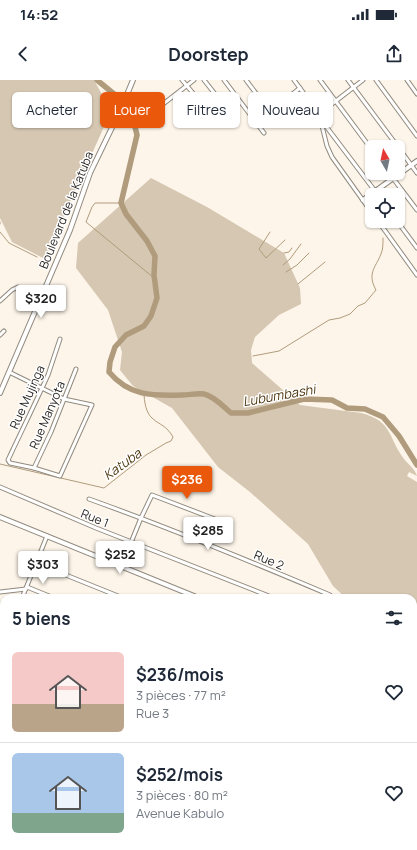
<!DOCTYPE html>
<html lang="fr">
<meta charset="utf-8">
<style>
body{margin:0;font-family:Manrope,sans-serif;background:#f6f6f7;color:#1f2937;height:100vh;display:flex;flex-direction:column;font-size:15px;white-space:nowrap}
*{box-sizing:border-box;margin:0}
p{font-size:13px;color:#747a83}
.icon{flex:none;width:22px;height:22px;fill:none;stroke:currentColor;stroke-width:2;stroke-linecap:round;stroke-linejoin:round}
.map{position:relative;flex:1;overflow:hidden}
.side{position:absolute;left:0px;top:514px;width:417px;height:256px;display:flex;flex-direction:column;background:#fff;border-radius:12px 12px 0 0;box-shadow:0 1px 3px #0004}
.side>*{flex:none}
.top-card{position:absolute;left:12px;top:12px;width:393px;height:36px;display:flex;gap:8px}
.needle{width:26px;rotate:351deg}
.controls{position:absolute;left:365px;top:60px;display:grid;gap:8px}
.controls a{display:grid;place-items:center;width:40px;height:40px;border-radius:6px;background:#fff;box-shadow:0 1px 3px #0004;font-size:20px}
.price{position:absolute;translate:-50% -34px;padding:0 9px;border-radius:4px;background:#fff;color:#222;font-size:13px;line-height:26px;filter:drop-shadow(0 1px 2px #0008)}
.price::after{content:'';position:absolute;left:50%;top:24px;width:12px;height:9px;margin-left:-6px;background:inherit;clip-path:polygon(0 0,100% 0,50% 100%)}
.price.selected{background:#ea580c;color:#fff}
ul{padding:0;list-style:none}
li{display:flex;align-items:center;gap:12px;height:100px;padding:0 12px}
li+li{border-top:1px solid #e0e1e3}
li span{display:grid;place-items:center;flex:none;width:112px;height:80px;border-radius:6px;color:#555}
li>.icon{margin-inline-start:auto}
span .icon{width:48px;height:48px;fill:#fffc;stroke-width:1}
li b{font-size:17px}
h2{display:flex;justify-content:space-between;align-items:center;height:48px;padding:0 12px;font-size:17px}
.pill{padding:0 14px;border-radius:6px;background:#fff;box-shadow:0 1px 3px #0004;font-size:14px;line-height:36px}
.pill.selected{background:#ea580c;color:#fff}
.status{display:flex;justify-content:space-between;align-items:center;height:28px;padding:0 20px;background:#fff;direction:ltr}
.status svg{height:11px;fill:currentColor}
header{display:flex;justify-content:space-between;align-items:center;height:52px;padding:0 12px;background:#fff;font-size:18px;font-weight:700}
.map>svg:first-child{display:block}
.built{fill:#f4e7d5}
.green{fill:#d5c7b1}
.lines{fill:none;stroke-linecap:round;stroke-linejoin:round}
.stream{stroke:#b09c7d;stroke-width:1}
.river{stroke:#b09c7d;stroke-width:5.5}
.minor-casing{stroke:#918a7f;stroke-width:5}
.tertiary-casing{stroke:#918a7f;stroke-width:6}
.minor{stroke:#fff;stroke-width:3}
.tertiary{stroke:#fff;stroke-width:4}
.labels{text-anchor:middle;dominant-baseline:central;stroke-width:3;stroke-linejoin:round;paint-order:stroke}
.street-label{font-size:12px;fill:#221f1b;stroke:#fff}
.water-label{font-size:13px;font-style:italic;fill:#4e370f;stroke:#fff}
</style>
<div class="status"><b>14:52</b><svg viewBox="0 0 49 12"><path d="M0 12V9h3v3zM5 12V6h3v6zM10 12V3h3v9zM15 12V0h3v12zM26 1h20v11H26zM47 4h2v5h-2z"/></svg></div>
<header><svg class="icon" aria-label="back" viewBox="0 0 24 24"><path d="M15 5l-7 7 7 7"/></svg>Doorstep<svg class="icon" aria-label="share" viewBox="0 0 24 24"><path d="M12 15V3M7 8l5-5 5 5M5 13v7h14v-7"/></svg></header>
<div class="map">
<svg width="417" height="770" viewBox="0 0 417 770">
<rect width="100%" height="100%" fill="#fdf5e9"/>
<!-- built -->
<path class="built" d="M27,766h39l3,4h-49z"/>
<!-- green -->
<g class="green">
<path d="M0,0h94l17,31 -66,148 -33,-17 -12,-24z"/>
<path d="M151,98l56,29 77,46 16,35 1,16 -22,11 -24,22 -4,13 1,13 48,42 61,8c32,8 27,25 43,46 5,6 11,10 13,17l-8,-4 -2,4 10,6v153l-4,3v-40h-67l-13,-12 -25,-42 -58,-52 -32,-25 -46,-59 -39,-22 -13,-16 2,-18 -14,-42 -32,-42 2,-25z"/>
</g>
<g class="lines">
<!-- stream -->
<g class="stream">
<path d="M135,47l23,-18"/>
<path d="M121,123h-26l-3,4 -6,15 68,56"/>
<path d="M0,142v2"/>
<path d="M0,152l9,11 28,14"/>
<path d="M270,152l-11,17 7,9 19,-18"/>
<path d="M284,173l5,-1 3,-4"/>
<path d="M283,185l7,-6 11,-15"/>
<path d="M286,192l11,-7 12,-12"/>
<path d="M298,204l27,-22"/>
<path d="M253,276l26,-5 50,-31 11,-2 10,-4 8,-8 7,-3 11,-13c-10,-18 1,-23 6,-39 1,-4 1,-8 1,-13"/>
<path d="M0,384l104,24 42,-33 20,-12 5,-2 2,-4c-7,-12 -12,-11 -21,-19 -6,-5 -8,-17 -8,-25"/>
<path d="M413,595l4,-2"/>
<path d="M0,735l4,-2"/>
</g>
<!-- river -->
<path class="river" d="M97,0l33,27 7,28 -16,68 5,11 21,27 8,15 -1,19 3,23 -6,18 -7,10 -18,9 -11,12 -5,15 -1,10c20,24 43,24 73,23 7,0 15,-2 22,-1 10,2 20,13 27,19h17l56,-14 28,1 15,8 18,1 18,8 16,19 18,29"/>
<!-- minor casing -->
<g class="minor-casing">
<g id="minor">
<path d="M182,0l26,31"/>
<path d="M204,0l33,42"/>
<path d="M224,0l40,53"/>
<path d="M246,0l24,32"/>
<path d="M294,0l25,34 8,32 5,11 40,56"/>
<path d="M320,0l52,70"/>
<path d="M348,0l50,67"/>
<path d="M376,0l41,56"/>
<path d="M407,0l10,14"/>
<path d="M158,28l36,-28"/>
<path d="M319,34l44,-34"/>
<path d="M322,42l3,3 53,70"/>
<path d="M256,43l44,-35"/>
<path d="M398,67l19,26"/>
<path d="M389,93l28,37"/>
<path d="M378,141l39,54"/>
<path d="M397,141l20,27"/>
<path d="M0,221l12,-11 6,-3 22,13"/>
<path d="M0,255l4,-4"/>
<path d="M9,292l55,27 28,6 -32,71 -26,-8 -24,-5 -2,-3c13,-28 27,-56 40,-85l12,-36"/>
<path d="M34,388l17,-36 25,-63"/>
<path d="M0,407l96,41 178,70"/>
<path d="M89,419c81,29 161,62 241,96"/>
<path d="M36,483l87,35"/>
<path d="M121,487l20,-49 11,-23 68,26"/>
<path d="M27,507l27,11"/>
<path d="M0,512l26,-3"/>
<path d="M22,518l25,-62"/>
<path d="M0,538h4"/>
<path d="M0,573l4,-10"/>
<path d="M0,580l4,2"/>
<path d="M0,607l4,2"/>
<path d="M0,636l4,1"/>
<path d="M0,676h4"/>
<path d="M0,703l4,-1"/>
<path d="M0,757l4,-2"/>
<path d="M413,758l4,-3"/>
<path d="M0,759l1,11"/>
<path d="M69,766l2,4"/>
<path d="M84,766l2,4"/>
<path d="M118,766l3,4"/>
<path d="M152,766l3,4"/>
<path d="M185,766l2,4"/>
<path d="M216,766l2,4"/>
<path d="M275,766l3,4"/>
<path d="M361,766l2,4"/>
<path d="M18,770l8,-4"/>
<path d="M240,770l2,-4"/>
<path d="M308,770l6,-4"/>
<path d="M353,770l5,-4"/>
<path d="M398,770l5,-4"/>
</g>
</g>
<!-- tertiary casing -->
<g class="tertiary-casing">
<g id="tertiary">
<path d="M363,120l54,-39"/>
<path d="M0,313l70,-163 20,-57 31,-64 12,-29"/>
<path d="M0,437l199,81"/>
<path d="M413,582l4,-3"/>
<path d="M104,770l7,-4"/>
</g>
</g>
<!-- minor -->
<use href="#minor" class="minor"/>
<!-- tertiary -->
<use href="#tertiary" class="tertiary"/>
</g>
<g class="labels">
<!-- street labels -->
<g class="street-label">
<text transform="translate(66 130) rotate(-68)">Boulevard de la Katuba</text>
<text transform="translate(27 317) rotate(-66)">Rue Mujinga</text>
<text transform="translate(47 335) rotate(-67)">Rue Manyota</text>
<text transform="translate(95 438) rotate(22)">Rue 1</text>
<text transform="translate(269 480) rotate(23)">Rue 2</text>
</g>
<!-- water labels -->
<g class="water-label">
<text transform="translate(279 315) rotate(-10)">Lubumbashi</text>
<text transform="translate(122 384) rotate(-36)">Katuba</text>
</g>
</g>
</svg>
<div class="controls">
<a><svg class="needle" viewBox="-14 -14 28 28"><path d="M0-13l5 13h-10z" fill="#e53935"/><path d="M0 13l5-13h-10z" fill="#747a83"/></svg></a>
<a><svg class="icon" aria-label="locate" viewBox="0 0 24 24"><circle cx="12" cy="12" r="6"/><path d="M12 2v4M12 18v4M2 12h4M18 12h4"/></svg></a>
</div>
<b class="price" style="left:41px;top:239px">$320</b>
<b class="price selected" style="left:187px;top:420px">$236</b>
<b class="price" style="left:208px;top:471px">$285</b>
<b class="price" style="left:120px;top:495px">$252</b>
<b class="price" style="left:43px;top:505px">$303</b>
<div class="top-card">
<a class="pill">Acheter</a>
<a class="pill selected">Louer</a>
<a class="pill">Filtres</a>
<a class="pill">Nouveau</a>
</div>
<section class="side">
<h2>5 biens<svg class="icon" aria-label="filters" viewBox="0 0 24 24"><path d="M4 7h16M4 17h16"/><circle cx="9" cy="7" r="2"/><circle cx="15" cy="17" r="2"/></svg></h2>
<ul>
<li><span style="background:linear-gradient(#f6c9c9 65%,#b9a48a 0)"><svg class="icon" aria-label="home" viewBox="0 0 24 24"><path d="M3 11l9-7 9 7M6 9v11h12V9"/></svg></span><div><b>$236/mois</b><p>3 pièces · 77 m²</p><p>Rue 3</p></div><svg class="icon" aria-label="heart" viewBox="0 0 24 24"><path d="M12 20l-8-8c-3-5 5-10 8-4 3-6 11-1 8 4z"/></svg></li>
<li><span style="background:linear-gradient(#a9c7e8 75%,#7fa58c 0)"><svg class="icon" aria-label="home" viewBox="0 0 24 24"><path d="M3 11l9-7 9 7M6 9v11h12V9"/></svg></span><div><b>$252/mois</b><p>3 pièces · 80 m²</p><p>Avenue Kabulo</p></div><svg class="icon" aria-label="heart" viewBox="0 0 24 24"><path d="M12 20l-8-8c-3-5 5-10 8-4 3-6 11-1 8 4z"/></svg></li>
</ul>
</section>
</div>
